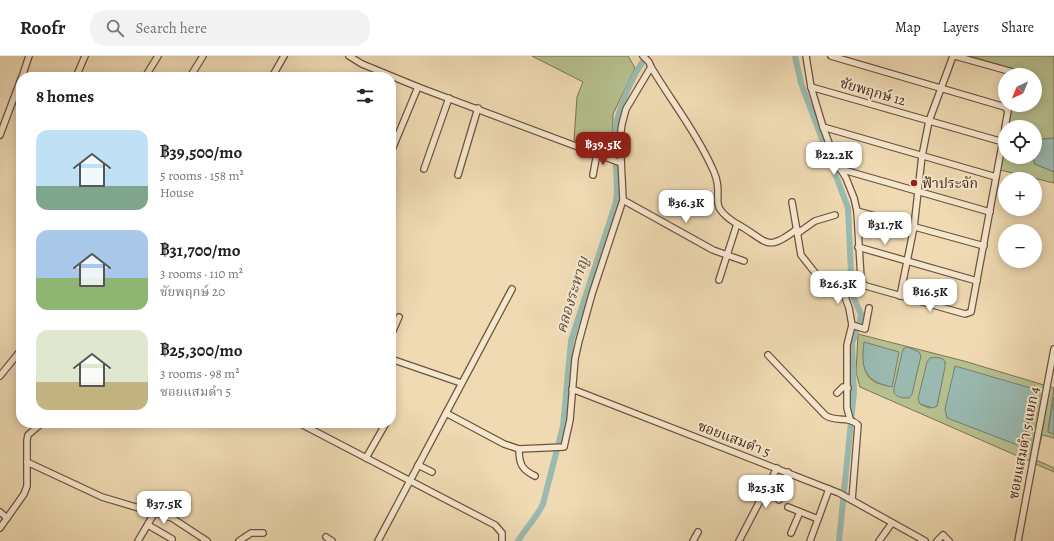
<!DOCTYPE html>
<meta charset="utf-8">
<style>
body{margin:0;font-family:Alegreya,"Noto Serif Thai",serif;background:#f2f2f2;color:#202124;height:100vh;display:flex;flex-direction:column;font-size:15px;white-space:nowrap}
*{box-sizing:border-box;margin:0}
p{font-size:13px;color:#757577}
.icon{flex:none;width:22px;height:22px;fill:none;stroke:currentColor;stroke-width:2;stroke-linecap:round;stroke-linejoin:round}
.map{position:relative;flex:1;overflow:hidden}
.details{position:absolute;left:16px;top:16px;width:380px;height:356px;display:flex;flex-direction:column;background:#fff;border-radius:16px;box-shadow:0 2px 10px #0003}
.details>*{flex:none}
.needle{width:26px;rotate:223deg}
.buttons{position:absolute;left:998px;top:12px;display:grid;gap:8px}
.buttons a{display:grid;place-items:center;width:44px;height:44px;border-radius:50%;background:#fff;box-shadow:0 2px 10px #0003;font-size:20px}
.price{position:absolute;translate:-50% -34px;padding:0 9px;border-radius:8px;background:#fff;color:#222;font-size:13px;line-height:26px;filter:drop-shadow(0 1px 2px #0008)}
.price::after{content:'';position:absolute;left:50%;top:24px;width:12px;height:9px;margin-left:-6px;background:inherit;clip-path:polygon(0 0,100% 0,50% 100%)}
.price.selected{background:#8f2418;color:#fff}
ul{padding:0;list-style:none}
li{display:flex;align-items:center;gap:12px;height:100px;padding:0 20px}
li span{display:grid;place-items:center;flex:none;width:112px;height:80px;border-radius:12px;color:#555}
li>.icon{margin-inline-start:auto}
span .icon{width:48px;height:48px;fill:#fffc;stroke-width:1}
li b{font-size:17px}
h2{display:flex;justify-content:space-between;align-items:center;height:48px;padding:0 20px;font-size:17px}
header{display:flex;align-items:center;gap:24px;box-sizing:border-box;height:56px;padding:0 20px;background:#fff;border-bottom:1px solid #e0e0e0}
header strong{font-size:19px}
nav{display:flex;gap:22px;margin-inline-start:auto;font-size:14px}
.search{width:280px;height:36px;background:#f2f2f2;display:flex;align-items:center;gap:10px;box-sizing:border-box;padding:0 14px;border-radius:16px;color:#757577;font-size:15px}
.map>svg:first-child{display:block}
.green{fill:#b6c08f;stroke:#7d7252;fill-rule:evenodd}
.water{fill:#9abab1;stroke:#787e73}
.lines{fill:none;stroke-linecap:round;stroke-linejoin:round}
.canal{stroke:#9abab1;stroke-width:6}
.minor-casing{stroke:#6f523d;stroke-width:8}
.minor{stroke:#f5e7ce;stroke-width:5.5}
.poi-dot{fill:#8f2418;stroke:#f5e7ce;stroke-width:1.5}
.labels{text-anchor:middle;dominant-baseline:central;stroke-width:4;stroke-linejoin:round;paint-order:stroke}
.street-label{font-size:14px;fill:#442516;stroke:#f5e7ce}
.poi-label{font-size:14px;fill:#442516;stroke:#f5e7ce;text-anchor:start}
.water-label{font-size:15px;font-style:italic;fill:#5a4a3d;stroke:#f5e7ce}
</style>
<header>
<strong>Roofr</strong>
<div class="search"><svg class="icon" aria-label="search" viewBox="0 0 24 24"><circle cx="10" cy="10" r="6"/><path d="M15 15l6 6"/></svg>Search here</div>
<nav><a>Map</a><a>Layers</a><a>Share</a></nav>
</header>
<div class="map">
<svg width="1054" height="485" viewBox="0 0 1054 485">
<rect width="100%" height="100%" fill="#efdab3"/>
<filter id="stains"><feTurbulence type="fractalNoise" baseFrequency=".005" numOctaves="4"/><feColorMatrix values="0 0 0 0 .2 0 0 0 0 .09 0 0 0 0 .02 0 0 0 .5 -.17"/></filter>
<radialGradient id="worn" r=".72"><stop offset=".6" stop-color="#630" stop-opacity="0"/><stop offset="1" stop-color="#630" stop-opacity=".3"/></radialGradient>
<!-- green -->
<g class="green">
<path d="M532,0h96l7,12 -22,46 -1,42 -38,-16 3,-43 6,-15z"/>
<path d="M970,0h84v82l-19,2v-13h-27l4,-22h23v-30h-19l1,-5z"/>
<path d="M1005,86v15h28l2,7 19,8v11l-54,-13z"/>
<path d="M858,278l106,27 90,27 -6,43 6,3v4l-12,-3 -6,25 18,8v4l-194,-85 -4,-15zM863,297l29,33c-24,-2 -28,-11 -29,-33zM945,306l-8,44 -8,2 -9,-4zM1033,333l2,5 -11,49z"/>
</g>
<!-- water -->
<g class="water">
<path d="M1054,82v34l-19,-8 -2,-7h2v-17z"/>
<path d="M864,286l35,10 -7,35c-29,-6 -31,-19 -28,-45z"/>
<path d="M907,291l12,5 2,4 -9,38 -3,4c-5,0 -11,0 -15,-5v-5l9,-39z"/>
<path d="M936,301l7,2 2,3v5l-8,39 -4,2 -13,-4 -2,-5 9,-37 3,-4z"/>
<path d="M955,310l79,23 1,5 -12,49 -3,3 -73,-28 -2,-9z"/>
<path d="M1054,341v37l-6,-2z"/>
</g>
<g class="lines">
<!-- canal -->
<g class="canal">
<path d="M795,0l6,27 47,125 4,86 9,20 -1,7 -8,22 2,49 -15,149"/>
<path d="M518,485c8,-13 19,-24 25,-37l20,-78 8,-85 45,-139c3,-21 -2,-42 -1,-64 0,-24 17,-63 32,-82"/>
</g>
<!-- minor casing -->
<g class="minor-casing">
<g id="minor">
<path d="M349,0l13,8 56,23 203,76"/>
<path d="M806,0l5,31 12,40 13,35 10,16 8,20 3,13 4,68 2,5 3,2 99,28 6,-2 34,-183"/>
<path d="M831,0l174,51 3,4 -3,16"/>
<path d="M955,0l61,17"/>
<path d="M651,11c21,35 47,68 63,105 12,28 -10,31 23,52"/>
<path d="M22,21l7,-21"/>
<path d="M76,21l9,-21"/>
<path d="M145,21l13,-21"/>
<path d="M190,21l13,-21"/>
<path d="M272,21l12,-21"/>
<path d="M811,31l192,55"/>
<path d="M823,71l173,50"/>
<path d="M0,79l21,-56"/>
<path d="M391,96l27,-65"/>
<path d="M424,113l25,-71"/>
<path d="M840,113l150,43"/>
<path d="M458,119l20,-67"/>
<path d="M593,119l4,-22"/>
<path d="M623,144l90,50 31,11"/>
<path d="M792,146l9,53 15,19 28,20 5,14 3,17 -5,20v63l3,11"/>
<path d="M857,155l127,35"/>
<path d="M798,177l17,-12 20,-6"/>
<path d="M858,191l119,34"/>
<path d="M719,224l18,-56c30,16 28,30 60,5"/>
<path d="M900,240l14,-69 8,-71 7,-35 24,-65"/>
<path d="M852,269l13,4 4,-21"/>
<path d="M391,279l8,-18"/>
<path d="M768,299l57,60c10,8 23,0 33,10l-6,75"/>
<path d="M391,303l70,24"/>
<path d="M0,320l21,-26"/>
<path d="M572,333l267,104 86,48"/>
<path d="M837,337l6,-6 5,1"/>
<path d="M446,357l58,31 15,5 45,-2 6,-27 5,-61 4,-18 13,-47 31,-94 -3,-62 2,-14 4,-15 25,-42 -2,-5 -6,-6"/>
<path d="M299,367l196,102 7,8v8"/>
<path d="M519,393c0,15 3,21 16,27"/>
<path d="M366,402l20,-35"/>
<path d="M27,406l75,35 70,21 35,23"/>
<path d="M418,409l14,7"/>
<path d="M779,444l9,-28"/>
<path d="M788,451l30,12"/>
<path d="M0,456l7,6"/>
<path d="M148,469l24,14"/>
<path d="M0,472l24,-34 3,-8v-46l1,-5 14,-12"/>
<path d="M791,477l9,-21"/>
<path d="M326,481l6,4"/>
<path d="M138,485l17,-29"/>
<path d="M239,485l12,-8h12"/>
<path d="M378,485l134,-252"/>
<path d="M693,485l5,-9"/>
<path d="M739,485l38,-73"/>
<path d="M810,485l19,-52"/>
<path d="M879,485l13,-18"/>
<path d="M937,485l6,-6 6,6"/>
<path d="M1018,485l36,-192"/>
</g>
</g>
<!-- minor -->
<use href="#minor" class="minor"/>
</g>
<!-- markers -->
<circle class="poi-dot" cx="914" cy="127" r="4"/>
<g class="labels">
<!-- street labels -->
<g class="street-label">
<text transform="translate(873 36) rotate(16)">ชัยพฤกษ์ 12</text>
<text transform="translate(734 383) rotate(21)">ซอยแสมดำ 5</text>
<text transform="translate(1024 387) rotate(-79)">ซอยแสมดำ 5 แยก 4</text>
</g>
<!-- poi labels -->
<g class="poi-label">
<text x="922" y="127">ฟ้าประจัก</text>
</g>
<!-- water labels -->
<g class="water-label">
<text transform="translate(572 239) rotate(-73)">คลองระหาญ</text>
</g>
</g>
<rect width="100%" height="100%" filter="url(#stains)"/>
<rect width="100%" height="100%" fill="url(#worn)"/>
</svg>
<div class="buttons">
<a><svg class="needle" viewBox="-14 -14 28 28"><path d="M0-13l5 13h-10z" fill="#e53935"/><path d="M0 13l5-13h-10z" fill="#757577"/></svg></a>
<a><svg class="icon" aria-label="locate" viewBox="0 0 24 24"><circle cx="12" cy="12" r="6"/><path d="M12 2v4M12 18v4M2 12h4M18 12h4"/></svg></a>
<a>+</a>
<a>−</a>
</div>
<b class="price selected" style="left:603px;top:110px">฿39.5K</b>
<b class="price" style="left:834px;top:120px">฿22.2K</b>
<b class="price" style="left:686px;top:168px">฿36.3K</b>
<b class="price" style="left:885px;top:190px">฿31.7K</b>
<b class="price" style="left:838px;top:249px">฿26.3K</b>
<b class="price" style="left:930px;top:257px">฿16.5K</b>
<b class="price" style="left:766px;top:453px">฿25.3K</b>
<b class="price" style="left:164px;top:469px">฿37.5K</b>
<section class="details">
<h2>8 homes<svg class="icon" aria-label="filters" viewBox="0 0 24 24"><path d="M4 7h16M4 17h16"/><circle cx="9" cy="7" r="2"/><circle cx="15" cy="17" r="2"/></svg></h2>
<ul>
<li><span style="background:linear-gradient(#bfe0f5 70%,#7fa58c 0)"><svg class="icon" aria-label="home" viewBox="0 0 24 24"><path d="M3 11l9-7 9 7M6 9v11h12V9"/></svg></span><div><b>฿39,500/mo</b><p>5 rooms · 158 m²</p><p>House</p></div></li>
<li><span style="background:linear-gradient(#a9c7e8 60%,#8fb573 0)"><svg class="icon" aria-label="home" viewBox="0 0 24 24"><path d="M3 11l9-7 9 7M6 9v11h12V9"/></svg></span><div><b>฿31,700/mo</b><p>3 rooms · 110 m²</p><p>ชัยพฤกษ์ 20</p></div></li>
<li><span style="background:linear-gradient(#dfe7d0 65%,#c2b280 0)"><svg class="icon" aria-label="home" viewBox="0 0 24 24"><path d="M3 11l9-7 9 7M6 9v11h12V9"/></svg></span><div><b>฿25,300/mo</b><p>3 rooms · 98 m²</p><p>ซอยแสมดำ 5</p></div></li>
</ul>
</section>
</div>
